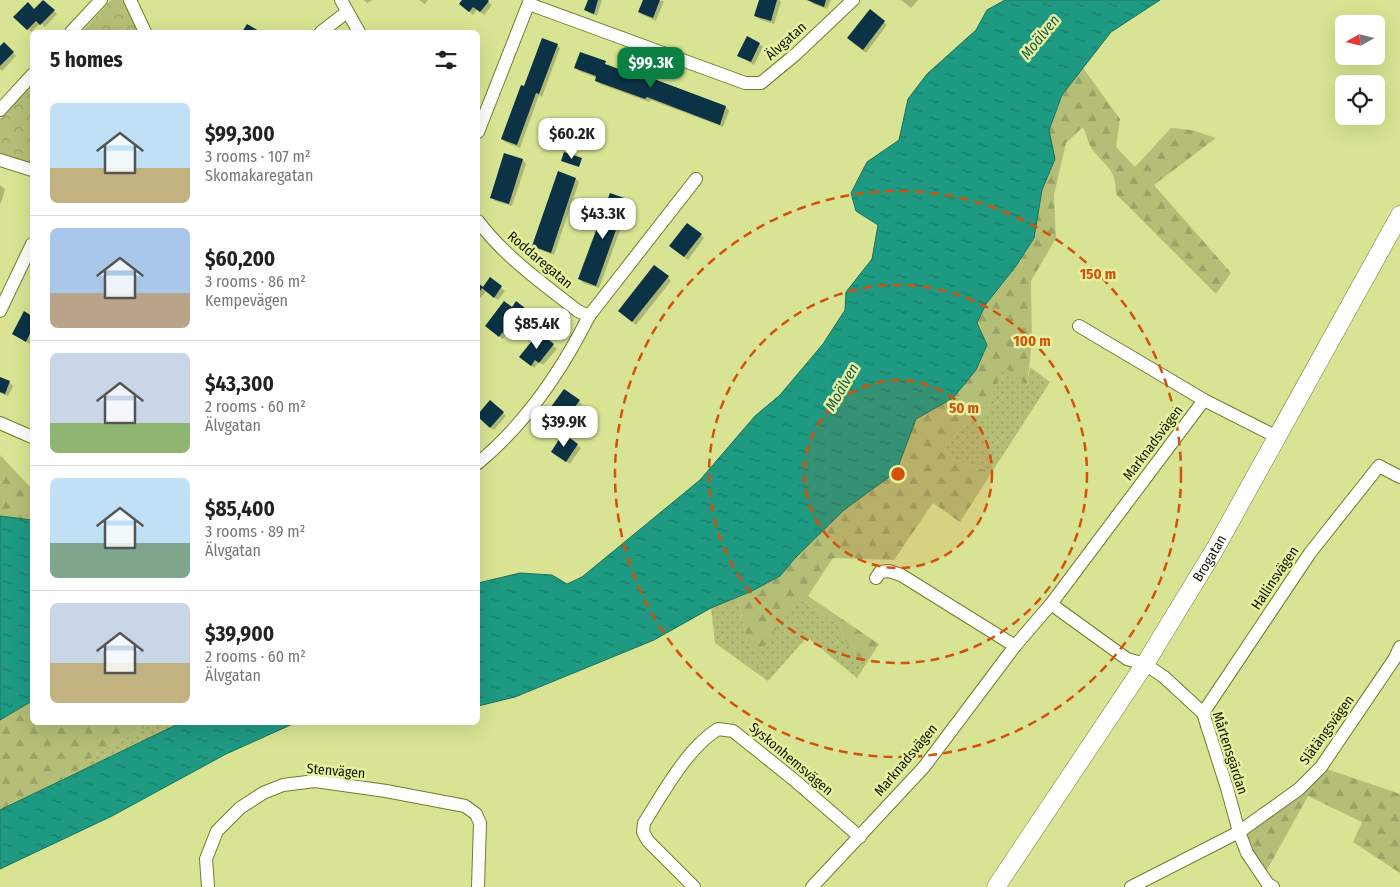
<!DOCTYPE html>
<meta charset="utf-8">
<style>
body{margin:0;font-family:"Fira Sans Condensed",sans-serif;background:#f2f2f2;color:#222;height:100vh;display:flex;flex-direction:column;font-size:19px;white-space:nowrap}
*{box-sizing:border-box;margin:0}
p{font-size:16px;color:#767676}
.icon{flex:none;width:28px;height:28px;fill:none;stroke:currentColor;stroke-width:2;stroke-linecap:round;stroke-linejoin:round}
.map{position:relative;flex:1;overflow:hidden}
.drawer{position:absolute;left:30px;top:30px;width:450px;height:695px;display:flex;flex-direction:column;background:#fff;border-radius:8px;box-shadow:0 5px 20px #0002}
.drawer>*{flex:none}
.needle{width:32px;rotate:262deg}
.buttons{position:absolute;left:1335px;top:15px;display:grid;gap:10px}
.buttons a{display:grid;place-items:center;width:50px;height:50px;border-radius:8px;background:#fff;box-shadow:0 5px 20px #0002;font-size:25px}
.price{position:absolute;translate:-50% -42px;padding:0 11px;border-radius:10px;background:#fff;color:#222;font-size:16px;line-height:32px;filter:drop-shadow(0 1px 2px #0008)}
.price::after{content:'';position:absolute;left:50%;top:30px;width:15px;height:11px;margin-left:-8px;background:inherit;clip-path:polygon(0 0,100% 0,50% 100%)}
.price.on{background:#0b8043;color:#fff}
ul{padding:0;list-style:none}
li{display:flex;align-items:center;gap:15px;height:125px;padding:0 20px}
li+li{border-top:1px solid #e0e0e0}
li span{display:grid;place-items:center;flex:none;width:140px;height:100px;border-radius:8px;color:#555}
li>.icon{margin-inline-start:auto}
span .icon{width:60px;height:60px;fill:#fffc;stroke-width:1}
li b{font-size:21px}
h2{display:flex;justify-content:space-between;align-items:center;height:60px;padding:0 20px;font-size:21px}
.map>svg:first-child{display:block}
.grass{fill:url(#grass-dots)}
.forest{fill:url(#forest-firs)}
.park{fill:url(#park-crowns)}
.water{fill:url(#water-ripples);stroke:#1a725b}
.shadow{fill:#0003}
.building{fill:#0b3245}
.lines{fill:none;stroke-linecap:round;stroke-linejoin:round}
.street-casing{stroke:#737c2c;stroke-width:14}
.secondary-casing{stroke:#737c2c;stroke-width:19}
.street{stroke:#fff;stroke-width:12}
.secondary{stroke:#fff;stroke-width:18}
.ring{fill:none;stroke:#d3520b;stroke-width:2.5;stroke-dasharray:9 6}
.labels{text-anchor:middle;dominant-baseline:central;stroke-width:5;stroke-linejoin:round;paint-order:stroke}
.street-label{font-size:14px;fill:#121500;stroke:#e5f1a0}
.water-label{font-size:15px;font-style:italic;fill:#1c594c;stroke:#e5f1a0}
.centre{fill:#d3520b;stroke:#e5f1a0;stroke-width:2.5}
.ring-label{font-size:15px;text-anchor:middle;font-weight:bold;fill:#d3520b;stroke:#e5f1a0;stroke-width:5;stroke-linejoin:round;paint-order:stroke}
</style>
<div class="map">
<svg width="1400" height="887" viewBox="0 0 1400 887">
<defs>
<pattern id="grass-dots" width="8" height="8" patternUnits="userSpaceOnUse" patternTransform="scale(1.25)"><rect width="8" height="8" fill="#b4be77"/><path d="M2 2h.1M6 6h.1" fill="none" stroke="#9aa265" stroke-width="1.8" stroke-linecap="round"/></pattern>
<pattern id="forest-firs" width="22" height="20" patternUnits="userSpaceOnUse" patternTransform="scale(1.25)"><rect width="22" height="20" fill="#b4be77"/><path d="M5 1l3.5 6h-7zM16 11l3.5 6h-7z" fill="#9aa265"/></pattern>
<pattern id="park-crowns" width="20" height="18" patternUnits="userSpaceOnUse" patternTransform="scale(1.25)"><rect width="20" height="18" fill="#b4be77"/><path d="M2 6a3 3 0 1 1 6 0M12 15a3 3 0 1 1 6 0" fill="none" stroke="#9aa265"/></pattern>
<pattern id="water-ripples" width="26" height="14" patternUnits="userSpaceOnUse" patternTransform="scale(1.25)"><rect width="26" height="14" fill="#1e9a82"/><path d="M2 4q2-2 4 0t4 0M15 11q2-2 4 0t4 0" fill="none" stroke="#197c68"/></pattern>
</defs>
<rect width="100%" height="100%" fill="#d8e493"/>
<!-- grass -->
<g class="grass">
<path d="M1004,366l23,19 3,-18 20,15 -58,90 -38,-12 -9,-11 13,-18 29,-21z"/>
<path d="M738,597l9,46 51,-46 42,29c4,18 12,26 26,38l-9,14 -50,-41 -39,44 -53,-38 -4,-35z"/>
<path d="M154,723h26l-107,51 25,-22z"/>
</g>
<!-- forest -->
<g class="forest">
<path d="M1083,68l37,51 -4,28 19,20 36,-39 21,2 24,8 -62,47 77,88 -15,21 -100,-100c0,-26 -10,-27 -24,-45 -4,-6 -6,-16 -9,-22l-17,16 -12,52 2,43 -25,43 1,61 -5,43 -23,-18 -17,43 -29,21 -13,18 9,11 38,12 -32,50 -27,-19 -39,57 -61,-2 -25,38 71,48 -13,20c-14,-12 -22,-20 -26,-38l-42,-29 -38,55 -13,-9 -9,-46 42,-21 16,-19 48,-47 52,-38 20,-53 37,-21 34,-53 -10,-22 9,-19 30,-38 18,-28 8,-48 13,-31 -6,-29 13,-35z"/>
<path d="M0,455l32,34v31l-32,-4z"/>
<path d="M32,701v21l122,1 -56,29 -25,22 -73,36v-90z"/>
<path d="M1321,767l79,27v79l-47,-31 9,-20 -54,-26 -45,81 -24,-45z"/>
</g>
<!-- park -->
<g class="park">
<path d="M111,0h13l16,32h-58z"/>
<path d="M32,85v78l-32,-8v-36z"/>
</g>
<!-- water -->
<g class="water">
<path d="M1005,0h155l-49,32 -49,63 -13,35 6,29 -13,31 -8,48 -18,28 -30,38 -9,19 10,22 -11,25 -23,28 -37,21 -20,53 -52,38 -48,47 -16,19 -28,15 -41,17 -57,32 -139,57 -37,9v-123l42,-10 32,2 15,9 15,-7 118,-97 55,-64 25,-21 43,-51 22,-34 1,-18 26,-33 6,-34 -22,-14 -5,-18 16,-31 32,-22 9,-41 19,-25 49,-44 11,-20z"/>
<path d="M0,516l32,4v181l-32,19z"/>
<path d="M180,723h115l-69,31 -114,62 -112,53v-59z"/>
</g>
<!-- shadow -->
<g class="shadow">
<path d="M364,0h9l-6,3z"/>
<path d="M419,0h9l-3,4z"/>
<path d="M463,0h23l6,5 -8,10 -7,-6 -4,6 -9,-8z"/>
<path d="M589,0h13l-5,16 -8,-3 -3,-3z"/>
<path d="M644,0l20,1 -8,20 -13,-6 -4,-3z"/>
<path d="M760,0h19l2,2 -7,22 -15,-5 -3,-3z"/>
<path d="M810,0h21l-4,9 -14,-5z"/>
<path d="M901,0h17l-7,8z"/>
<path d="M44,1l13,13 -12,13 -4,-4 -10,9 -16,-15 19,-6z"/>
<path d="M884,22l3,3 -21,28 -14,-11z"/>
<path d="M4,44l12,12 -14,15 -2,-2v-21z"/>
<path d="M759,44l4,3 -9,18 -15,-9z"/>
<path d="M557,45l3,3 -18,49 -3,-2 -19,53 -15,-6 -3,-3 23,-51z"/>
<path d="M604,62v9l3,-7 46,20 2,-3 71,26 3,4 -6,16 -72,-27 -2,2 -49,-18 -4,-4 1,-2 -18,-7 -3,-3z"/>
<path d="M505,155l18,5 3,4 -14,42 -17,-5 -4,-4z"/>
<path d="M576,179l3,3 -25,73 -17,-6 -4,-3z"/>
<path d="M0,185l5,4 -4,14h-1z"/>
<path d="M611,194l16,6 3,3 -31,85 -16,-5 -3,-4z"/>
<path d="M701,235l3,3 -16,22 -14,-11z"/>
<path d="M668,277l3,4 -35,44 -13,-11z"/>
<path d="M490,279l15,12 -7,9 -12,-9 -8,10v-17l5,5z"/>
<path d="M517,303l11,9 -3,4 -3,-2 -19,25 -13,-10z"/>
<path d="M25,313l7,4v22l-2,5 -16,-10z"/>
<path d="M539,334l18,15 -14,16 -4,-3 -5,6 -10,-8z"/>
<path d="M0,378l9,4 4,4 -5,10 -8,-3z"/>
<path d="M490,401l16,15 -12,14 -16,-14z"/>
<path d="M579,401l3,4 -15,20 -15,-10z"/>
<path d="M591,421l1,1 -4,6 -6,-4z"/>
<path d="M577,445l4,3 -11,16 -14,-9z"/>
</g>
<!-- building -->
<g class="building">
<path d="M43,0l12,10 -15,15 -4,-4 -9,9 -14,-13 15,-15 6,7z"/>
<path d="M462,0h26l1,1 -9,11 -7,-5 -4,5 -10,-8z"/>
<path d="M588,0h10l-4,14 -10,-4z"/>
<path d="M643,0h17l-7,18 -15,-6z"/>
<path d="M759,0h18l-6,21 -17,-5z"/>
<path d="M807,0h19l-2,7z"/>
<path d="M870,9l15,12 -22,29 -16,-12z"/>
<path d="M247,24l12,7v1h-17z"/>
<path d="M747,36l13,7 -9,19 -14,-6z"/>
<path d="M542,38l16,6 -19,50 -3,-1 -19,52 -16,-6 20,-54 3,1z"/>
<path d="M4,42l10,10 -14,14v-20z"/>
<path d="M580,52l26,9 -1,3 48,18 1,-3 72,27 -6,19 -73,-28 -2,2 -50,-18 1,-5 -22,-8z"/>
<path d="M564,152l18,6 -3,9 -18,-6z"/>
<path d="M504,153l19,6 -14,45 -19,-6z"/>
<path d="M558,171l18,7 -25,75 -19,-7z"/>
<path d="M610,193l17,6 -31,87 -18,-7z"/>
<path d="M687,223l15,11 -18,23 -15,-11z"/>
<path d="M654,265l15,11 -37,46 -14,-11z"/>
<path d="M490,277l12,9 -8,12 -12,-10 -4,6v-11l5,4z"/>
<path d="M504,301l8,6 4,-6 9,7 -4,6 -3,-2 -19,25 -14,-11z"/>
<path d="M24,311l8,5v13l-6,13 -14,-8z"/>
<path d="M539,332l15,12 -15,19 -4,-3 -4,6 -12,-9z"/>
<path d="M0,377l10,4 -5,13 -5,-2z"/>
<path d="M564,389l16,11 -17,23 -15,-12z"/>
<path d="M490,400l14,12 -14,16 -12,-11v-3z"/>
<path d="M585,415l7,5 -6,8 -7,-5z"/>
<path d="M563,433l15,11 -12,18 -15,-10z"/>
</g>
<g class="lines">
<!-- street casing -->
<g class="street-casing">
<g id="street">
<path d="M130,0l15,32"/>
<path d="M341,0l18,32"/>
<path d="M529,4l216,79h16l35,-29 57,-54"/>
<path d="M71,32l30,-32"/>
<path d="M321,32l26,-20"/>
<path d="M0,110l32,-35"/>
<path d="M478,132l52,-132"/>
<path d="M0,160l32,10"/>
<path d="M478,221c27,36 64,62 100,90l11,5"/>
<path d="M0,311l32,-67"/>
<path d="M1079,326l125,74 73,37"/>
<path d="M0,423l32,14"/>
<path d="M478,463c47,-39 84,-93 111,-147l107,-137"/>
<path d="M876,578l4,-6 9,-1 12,4 114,71"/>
<path d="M1051,604l76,55 18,5 19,13 39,36 24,75 12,44 8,21 21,31 5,3"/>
<path d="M1203,713l107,-160 69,-87 21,11"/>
<path d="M208,887l-2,-28 11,-28 23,-23 23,-15 20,-8 32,-4 71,10 79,15 11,8 4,9 -2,64"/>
<path d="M694,887l-46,-46 -5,-9 1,-9c19,-30 44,-76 74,-94l15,2 60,48 67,58"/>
<path d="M812,887l112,-120 91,-121 36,-42 153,-204"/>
<path d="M1131,887l108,-55 60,-43 22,-22 74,-109 5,-11"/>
</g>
</g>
<!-- secondary casing -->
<g class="secondary-casing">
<g id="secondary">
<path id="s1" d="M996,887l149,-223 70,-115 185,-334"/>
</g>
</g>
<!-- street -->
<use href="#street" class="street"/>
<!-- secondary -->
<use href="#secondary" class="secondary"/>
</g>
<!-- distance rings -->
<circle cx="898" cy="474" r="94" fill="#d3520b" fill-opacity=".12"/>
<g class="ring">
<circle cx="898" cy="474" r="94"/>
<circle cx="898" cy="474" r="189"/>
<circle cx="898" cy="474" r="283"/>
</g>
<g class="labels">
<!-- street labels -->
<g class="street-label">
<text transform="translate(786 41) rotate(-42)">Älvgatan</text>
<text transform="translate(540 260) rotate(40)">Roddaregatan</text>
<text transform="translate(1153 443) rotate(-53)">Marknadsvägen</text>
<text stroke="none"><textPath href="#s1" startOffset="392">Brogatan</textPath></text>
<text transform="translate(1275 578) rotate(-56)">Hallinsvägen</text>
<text transform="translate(1327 730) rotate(-54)">Slätängsvägen</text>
<text transform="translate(1230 753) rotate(72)">Mårtensgärdan</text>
<text transform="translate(791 759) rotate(40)">Syskonhemsvägen</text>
<text transform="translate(906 760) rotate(-50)">Marknadsvägen</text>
<text transform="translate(336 771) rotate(5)">Stenvägen</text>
</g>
<!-- water labels -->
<g class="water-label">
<text transform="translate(1040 37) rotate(-51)">Moälven</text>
<text transform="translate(842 387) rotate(-60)">Moälven</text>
</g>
</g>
<circle cx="898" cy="474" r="8" class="centre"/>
<g class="ring-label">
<text x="1098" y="279">150 m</text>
<text x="1032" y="346">100 m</text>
<text x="964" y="413">50 m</text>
</g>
</svg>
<div class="buttons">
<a><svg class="needle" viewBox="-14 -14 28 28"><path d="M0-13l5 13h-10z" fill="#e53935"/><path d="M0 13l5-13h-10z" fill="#767676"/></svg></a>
<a><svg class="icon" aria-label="locate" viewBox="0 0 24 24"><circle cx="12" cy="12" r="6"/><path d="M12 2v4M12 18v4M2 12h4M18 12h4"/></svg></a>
</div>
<b class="price on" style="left:651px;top:89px">$99.3K</b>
<b class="price" style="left:572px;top:160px">$60.2K</b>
<b class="price" style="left:603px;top:240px">$43.3K</b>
<b class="price" style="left:537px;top:350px">$85.4K</b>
<b class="price" style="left:564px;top:448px">$39.9K</b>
<section class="drawer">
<h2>5 homes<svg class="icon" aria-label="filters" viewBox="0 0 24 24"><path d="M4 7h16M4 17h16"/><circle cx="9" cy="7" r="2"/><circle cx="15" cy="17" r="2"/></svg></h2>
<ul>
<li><span style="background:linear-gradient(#bfe0f5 65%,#c2b280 0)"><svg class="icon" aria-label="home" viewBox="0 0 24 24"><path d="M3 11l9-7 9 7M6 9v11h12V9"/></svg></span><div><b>$99,300</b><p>3 rooms · 107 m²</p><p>Skomakaregatan</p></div></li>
<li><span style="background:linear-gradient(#a9c7e8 65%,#b9a48a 0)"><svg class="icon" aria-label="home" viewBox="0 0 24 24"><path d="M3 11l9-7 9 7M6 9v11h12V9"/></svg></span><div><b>$60,200</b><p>3 rooms · 86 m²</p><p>Kempevägen</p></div></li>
<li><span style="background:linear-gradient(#c9d6e8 70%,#8fb573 0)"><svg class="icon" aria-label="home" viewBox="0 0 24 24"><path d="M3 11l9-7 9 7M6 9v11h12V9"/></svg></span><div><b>$43,300</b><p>2 rooms · 60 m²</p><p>Älvgatan</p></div></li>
<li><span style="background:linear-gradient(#bfe0f5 65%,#7fa58c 0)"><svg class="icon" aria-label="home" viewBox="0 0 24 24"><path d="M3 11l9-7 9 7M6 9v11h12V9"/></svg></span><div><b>$85,400</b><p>3 rooms · 89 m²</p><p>Älvgatan</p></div></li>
<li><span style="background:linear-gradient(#c9d6e8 60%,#c2b280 0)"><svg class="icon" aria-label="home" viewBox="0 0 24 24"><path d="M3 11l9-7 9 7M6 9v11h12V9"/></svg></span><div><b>$39,900</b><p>2 rooms · 60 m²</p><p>Älvgatan</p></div></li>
</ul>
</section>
</div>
